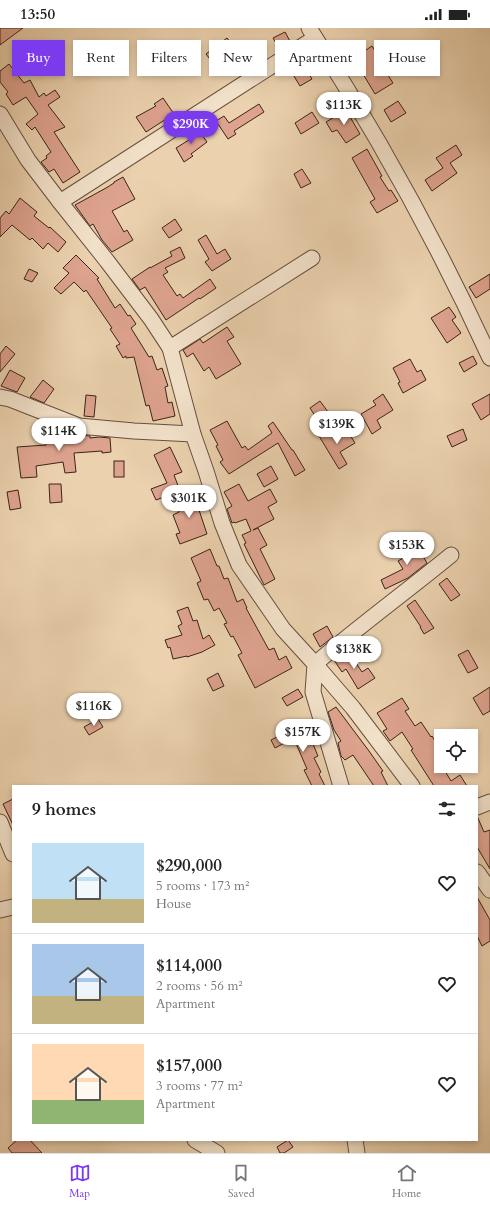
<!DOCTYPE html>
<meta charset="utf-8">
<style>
body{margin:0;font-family:Cardo,serif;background:#f2f2f2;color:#222;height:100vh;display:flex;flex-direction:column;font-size:15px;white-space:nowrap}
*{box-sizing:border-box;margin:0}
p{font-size:13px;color:#767676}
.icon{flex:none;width:22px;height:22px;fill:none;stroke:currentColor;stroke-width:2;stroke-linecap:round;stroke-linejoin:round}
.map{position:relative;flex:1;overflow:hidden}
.panel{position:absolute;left:12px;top:757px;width:466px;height:356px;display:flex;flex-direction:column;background:#fff;border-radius:0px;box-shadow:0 2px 6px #0003}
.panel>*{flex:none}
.top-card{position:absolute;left:12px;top:12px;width:466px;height:36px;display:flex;gap:8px}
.controls{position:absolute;left:434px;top:701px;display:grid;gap:8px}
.controls a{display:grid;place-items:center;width:44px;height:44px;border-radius:0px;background:#fff;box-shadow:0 2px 6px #0003;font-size:20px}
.price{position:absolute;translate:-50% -34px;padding:0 9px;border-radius:14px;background:#fff;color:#222;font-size:13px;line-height:26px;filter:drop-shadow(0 1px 2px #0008)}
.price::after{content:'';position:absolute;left:50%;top:24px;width:12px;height:9px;margin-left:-6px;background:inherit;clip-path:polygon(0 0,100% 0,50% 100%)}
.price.selected{background:#7c3aed;color:#fff}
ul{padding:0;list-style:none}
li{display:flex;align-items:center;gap:12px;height:100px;padding:0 20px}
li+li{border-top:1px solid #e0e0e0}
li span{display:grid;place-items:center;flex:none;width:112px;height:80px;border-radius:0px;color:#555}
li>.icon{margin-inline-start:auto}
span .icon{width:48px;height:48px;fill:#fffc;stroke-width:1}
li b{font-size:17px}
h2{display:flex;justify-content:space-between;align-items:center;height:48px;padding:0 20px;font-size:17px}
.chip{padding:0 14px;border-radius:0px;background:#fff;box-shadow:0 2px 6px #0003;font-size:14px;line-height:36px}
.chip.selected{background:#7c3aed;color:#fff}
.status{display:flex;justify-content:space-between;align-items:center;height:28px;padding:0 20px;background:#fff;direction:ltr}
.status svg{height:11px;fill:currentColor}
.dock{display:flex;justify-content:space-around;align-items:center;height:56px;border-top:1px solid #e0e0e0;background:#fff;font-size:11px;color:#767676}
.dock a{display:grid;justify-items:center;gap:2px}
.dock .selected{color:#7c3aed}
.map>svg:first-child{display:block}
.building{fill:#dea38e;stroke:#3b2418}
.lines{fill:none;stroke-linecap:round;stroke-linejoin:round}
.minor-casing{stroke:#674f3e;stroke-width:17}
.minor{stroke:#f2e1ca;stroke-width:15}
</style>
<div class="status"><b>13:50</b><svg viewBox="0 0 49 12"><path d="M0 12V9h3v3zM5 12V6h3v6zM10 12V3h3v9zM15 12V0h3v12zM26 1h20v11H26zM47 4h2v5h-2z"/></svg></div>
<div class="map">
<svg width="490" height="1125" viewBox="0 0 490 1125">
<rect width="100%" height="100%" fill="#ebd1ae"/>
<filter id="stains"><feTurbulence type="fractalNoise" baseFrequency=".005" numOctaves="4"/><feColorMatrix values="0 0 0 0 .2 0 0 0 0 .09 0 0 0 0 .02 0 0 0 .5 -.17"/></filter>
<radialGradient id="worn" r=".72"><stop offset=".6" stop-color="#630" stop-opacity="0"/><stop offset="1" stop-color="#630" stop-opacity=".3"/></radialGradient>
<!-- building -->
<g class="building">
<path d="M0,0h23l-23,17z"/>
<path d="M285,4l6,11 -11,7 -7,-12z"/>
<path d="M227,10l24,30 -7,5 -13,-17 -15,11 -10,-13z"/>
<path d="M372,18l7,11 -2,1 16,25 -18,11 -15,-25 -2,1 -7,-10z"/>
<path d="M301,33l11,18 -12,7 -11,-18z"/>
<path d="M9,36l15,19 6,-3 9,17 5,-4 2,3 9,-6 5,7 -12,8 17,22 -11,5 26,40 -17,11 -9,-14 -5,3 -8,-10 6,-4 -1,-2 5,-4 -16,-25 -3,3 -6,-6 12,-10 -12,-17 -13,8 -7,-11 2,-2 -8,-10v-11z"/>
<path d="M163,70l11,16 -28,18 -10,-15 20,-11 -2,-2z"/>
<path d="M398,73l8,12 -15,9 -7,-12z"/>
<path d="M259,76l5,8 -30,19 2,3 -8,5 -12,-18 8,-5 5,7z"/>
<path d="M346,82l14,24 -14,9 -9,-13 -5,2 -6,-10z"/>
<path d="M312,84l7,11 -18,11 -6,-11z"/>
<path d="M197,100l10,14 -16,12 2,2 -9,6 -8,-14 16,-10 -4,-4z"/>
<path d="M456,117l6,10 -12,8 7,10 -25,18 -7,-11 18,-12 -7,-10z"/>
<path d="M367,121l15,27 -2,1 9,14 2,-1 7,11 -21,12 -7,-11 5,-3 -23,-41z"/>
<path d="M302,141l9,14 -10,5 -7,-14z"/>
<path d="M123,149l12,22 -23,12 12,21 3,-2 6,10 -21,12 -10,-12 -9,-16 -3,2 -15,-21 31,-17 8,-5v-1z"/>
<path d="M20,170l17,14 -3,4 15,12 1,-1 16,15 -8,10 -10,-9 -5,6 -11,-11 -2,2 -18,-15 -12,12v-19l6,-7 3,3z"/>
<path d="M175,191l7,11 -13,8 -7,-10z"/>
<path d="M206,207l11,19 8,-5 6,10 -19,12 -7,-9 4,-3 -11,-19z"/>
<path d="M180,219l5,11 -20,10 3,4 -5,3 14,21 3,-2 3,4 27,-19 6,9 -16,11 -1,-1 -33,22 -21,-33 -5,3 -8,-11 18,-12v1l22,-12 -2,-4z"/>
<path d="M76,227l23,23 -2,1 18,29 5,-4 8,12 2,-1 6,9 -5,4 18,29 3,-1 5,14 5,-2 6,18 -3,1 3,16 4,-1 3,14 -22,5 -4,-16 -3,1 -12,-49 -8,1v-2l-3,2 -7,-12 4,-2 -10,-15 2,-1 -26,-38 -2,2 -10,-10 -13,12 -7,-6 15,-15 -6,-5z"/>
<path d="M29,241l9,4 -6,9 -8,-3z"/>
<path d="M490,246v15l-14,9 -7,-11z"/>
<path d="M449,279l7,10 -4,3 9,13 -14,10 -16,-25z"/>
<path d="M227,299l7,10 -7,4 14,23 -25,15 -7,-12 -5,4 -11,-18 -6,4 -4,-7 17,-11 3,4z"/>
<path d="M6,318l9,8 -15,18v-18z"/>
<path d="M473,328l4,8 -13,8 -5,-9z"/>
<path d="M410,331l7,13 4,-2 5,10 -23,13 -5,-10 2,-1 -7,-14z"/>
<path d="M10,342l15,8 -8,14 -16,-6z"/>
<path d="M43,352l11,9 -10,14 -14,-6z"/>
<path d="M383,366l10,16 -16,10 4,8 -9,6 -11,-20 15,-9 -3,-4z"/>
<path d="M490,366v20l-9,6 -9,-16z"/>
<path d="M86,367l10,1 -2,21 -10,-1z"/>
<path d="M320,373l8,11 -11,7 -7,-11z"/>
<path d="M227,393l15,27 3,-2 3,4 24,-17 -4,-7 5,-4 19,28h1l12,20 -10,6 -17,-33 -49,31 -9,-12 3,-2 -7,-14 2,-1 -8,-15z"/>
<path d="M345,399l10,16 -15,9 7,12 -8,5 -20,-33 9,-6 4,5z"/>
<path d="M463,401l4,11 -15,7 -5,-11z"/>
<path d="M67,403l4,3 19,2v2l9,-1 11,1 1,14 -9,1v-2l-28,2 2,19 -11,1 -2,-11 -27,4 1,11 -16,1 -4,-31 29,-2 -1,-5 15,-3 -1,-5z"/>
<path d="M170,419l12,25 -8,3 6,16 -24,9 -5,-11 16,-6 -13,-28z"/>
<rect x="114" y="433" width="10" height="16"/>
<path d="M271,438l7,13 -14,8 -7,-13z"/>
<path d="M49,456h12l1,18 -12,1z"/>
<path d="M239,456l9,17 22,-12 7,13 -9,5 6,12 -21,11 5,-2 9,17 -7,4 15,30 -11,6 -20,-41 2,-1 -4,-8 9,-4 -5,-12 -11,4 -1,-1 -2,1 -5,-14 5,-3 -8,-14z"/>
<path d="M18,462l3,18 -11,2 -3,-18z"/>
<path d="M193,464l14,42 -27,10 -4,-10 4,-1 -7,-18 6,-3 -4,-14z"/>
<path d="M414,513l13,22 -19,15 -23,11 -4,-9 22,-11 -5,-8 13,-8 -5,-7z"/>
<path d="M210,521l7,17h2l5,13 4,-1 9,24 6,-3 4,9h-1l23,42 5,-2 5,12 7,-4 6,12 -37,20 -17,-33 4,-2 -9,-17 -2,1 -7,-13 3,-1 -8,-15 -5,3 -6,-12 -4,1 -7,-17 4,-2 -10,-23z"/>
<path d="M447,550l13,17 -9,6 -12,-17z"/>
<path d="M415,572l19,28 -10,6 -4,-7h1l-14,-21z"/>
<path d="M188,579l5,14 4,-1 6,19 6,-4 6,10 -13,7 -15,5v-1l-14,3 -3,-12 -2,1 -3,-8 17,-5 -4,-9 4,-2 -5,-13z"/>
<path d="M327,598l6,11 -13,10 -7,-13z"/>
<path d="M468,622l10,18 -10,5 -10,-18z"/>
<path d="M348,623l14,21 6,-4 7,10 -17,11 -12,-20 -4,3 -8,-12z"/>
<path d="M218,645l6,13 -11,5 -6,-12z"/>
<path d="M490,659v24l-7,4 -10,-17z"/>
<path d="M298,661l5,8 -16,9 -5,-8z"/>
<path d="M402,670l7,11 -4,2 10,15 6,-4 10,15 1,-1 9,14v16h1l9,15 9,-6 7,11h-33l-23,-36 2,-1 -11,-17 -12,9 -7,-10 4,-2 -10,-16z"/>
<path d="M336,679l33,44 14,20 -2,1 7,14h-14l-21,-31 -8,5 -4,-4 -3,-13 3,-2 -7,-11 -6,-18z"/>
<path d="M98,691l5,8 -14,8 -5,-8z"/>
<path d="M302,697l8,20 3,-1 5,12 -4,2 7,14 -2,2 6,12h-13l-8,-16 3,-1 -12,-28 -4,1 -1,-2 -15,8 -4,-8 16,-8v-1z"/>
<path d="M13,771v26l-10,-21z"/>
<path d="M477,788l7,16 6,-2v39l-13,-22z"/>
<path d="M477,869l13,23v21l-8,5 -5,-10z"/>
<path d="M17,1112h13l12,13h-30l-4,-5z"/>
<path d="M288,1112l5,7 -9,6h-4l-3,-6z"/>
</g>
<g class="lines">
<!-- minor casing -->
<g class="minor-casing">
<g id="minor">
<path d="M309,0c68,106 129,216 181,330"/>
<path d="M0,86l28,46 32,42 47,59 44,58 19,29 23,86 13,37 16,52 17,42 44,64 32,35 -2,28 28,94"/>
<path d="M60,174l255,-164"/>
<path d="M170,320l142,-90"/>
<path d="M0,369l10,2 69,27 55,5 59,3"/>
<path d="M412,758l-59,-78 -38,-44c44,-38 91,-72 136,-109"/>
<path d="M477,779l13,-5"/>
<path d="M0,794l13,32"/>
<path d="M477,844l13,18"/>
<path d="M0,882l13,-3"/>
<path d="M195,1112l22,13"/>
<path d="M355,1112l2,13"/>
</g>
</g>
<!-- minor -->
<use href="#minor" class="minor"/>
</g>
<rect width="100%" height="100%" filter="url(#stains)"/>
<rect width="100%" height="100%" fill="url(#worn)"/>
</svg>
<div class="controls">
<a><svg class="icon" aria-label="locate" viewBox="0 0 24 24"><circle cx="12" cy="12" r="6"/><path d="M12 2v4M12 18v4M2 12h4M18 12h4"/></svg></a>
</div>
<b class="price" style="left:344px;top:98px">$113K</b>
<b class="price selected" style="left:191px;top:117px">$290K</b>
<b class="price" style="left:337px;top:417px">$139K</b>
<b class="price" style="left:59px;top:424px">$114K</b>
<b class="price" style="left:189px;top:491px">$301K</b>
<b class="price" style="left:407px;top:538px">$153K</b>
<b class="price" style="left:354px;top:642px">$138K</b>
<b class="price" style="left:94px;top:699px">$116K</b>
<b class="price" style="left:303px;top:725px">$157K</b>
<div class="top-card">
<a class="chip selected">Buy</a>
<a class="chip">Rent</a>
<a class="chip">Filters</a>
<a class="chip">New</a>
<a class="chip">Apartment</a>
<a class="chip">House</a>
</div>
<section class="panel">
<h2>9 homes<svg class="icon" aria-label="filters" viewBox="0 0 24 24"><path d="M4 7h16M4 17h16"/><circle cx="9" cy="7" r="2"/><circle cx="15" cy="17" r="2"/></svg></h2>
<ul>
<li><span style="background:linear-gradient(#bfe0f5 70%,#c2b280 0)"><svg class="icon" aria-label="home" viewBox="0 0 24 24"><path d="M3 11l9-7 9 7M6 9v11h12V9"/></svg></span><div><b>$290,000</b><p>5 rooms · 173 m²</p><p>House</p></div><svg class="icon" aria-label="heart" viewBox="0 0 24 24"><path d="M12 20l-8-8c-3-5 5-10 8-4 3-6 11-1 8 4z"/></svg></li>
<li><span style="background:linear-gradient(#a9c7e8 65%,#c2b280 0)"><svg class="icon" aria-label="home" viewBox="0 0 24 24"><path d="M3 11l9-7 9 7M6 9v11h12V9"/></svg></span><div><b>$114,000</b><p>2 rooms · 56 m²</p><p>Apartment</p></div><svg class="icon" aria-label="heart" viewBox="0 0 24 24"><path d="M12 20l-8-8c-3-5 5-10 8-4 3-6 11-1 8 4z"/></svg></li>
<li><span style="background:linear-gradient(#ffd9b3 70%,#8fb573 0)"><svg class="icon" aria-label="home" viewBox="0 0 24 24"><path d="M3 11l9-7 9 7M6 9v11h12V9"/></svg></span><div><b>$157,000</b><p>3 rooms · 77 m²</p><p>Apartment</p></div><svg class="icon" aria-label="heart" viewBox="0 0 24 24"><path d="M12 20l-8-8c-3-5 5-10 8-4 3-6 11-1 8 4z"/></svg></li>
</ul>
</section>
</div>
<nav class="dock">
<a class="selected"><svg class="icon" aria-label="map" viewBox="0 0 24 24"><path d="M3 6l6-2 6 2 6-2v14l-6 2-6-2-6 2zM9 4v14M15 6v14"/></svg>Map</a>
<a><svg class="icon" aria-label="saved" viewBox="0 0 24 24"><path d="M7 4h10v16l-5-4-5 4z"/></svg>Saved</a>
<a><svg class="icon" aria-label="home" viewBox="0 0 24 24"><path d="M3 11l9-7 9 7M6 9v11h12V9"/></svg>Home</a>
</nav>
